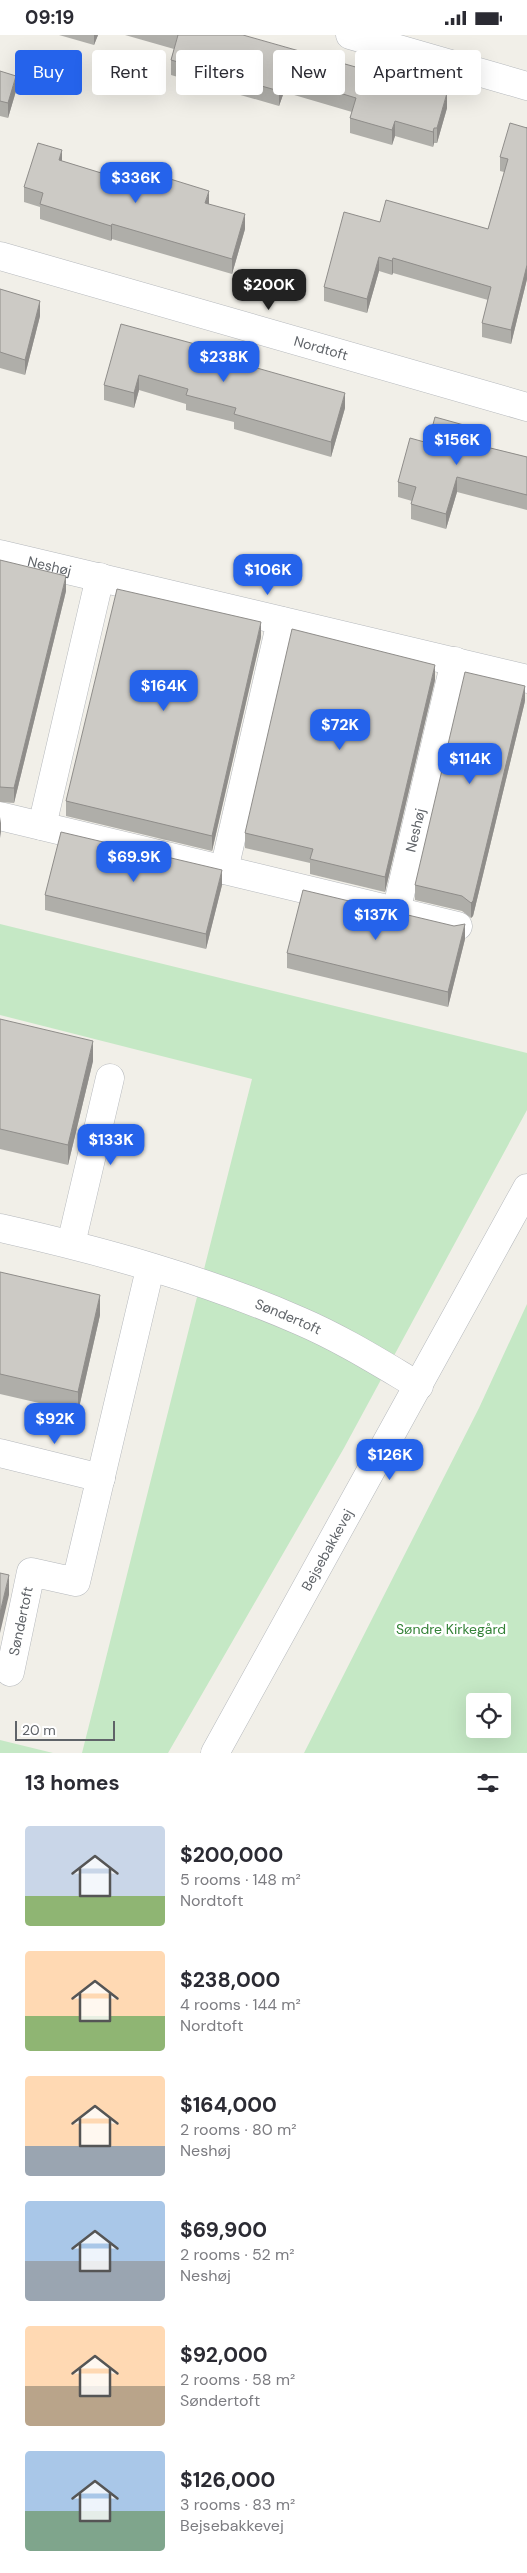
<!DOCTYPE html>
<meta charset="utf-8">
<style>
body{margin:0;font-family:"DM Sans",sans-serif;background:#f7f7f7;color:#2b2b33;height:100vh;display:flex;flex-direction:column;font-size:19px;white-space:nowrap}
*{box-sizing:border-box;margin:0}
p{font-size:16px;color:#7c7c81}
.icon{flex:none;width:28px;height:28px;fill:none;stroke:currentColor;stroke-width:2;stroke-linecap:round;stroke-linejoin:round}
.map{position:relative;height:1718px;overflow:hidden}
.side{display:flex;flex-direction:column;background:#fff;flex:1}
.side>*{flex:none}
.banner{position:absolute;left:15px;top:15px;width:498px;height:45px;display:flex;gap:10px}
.controls{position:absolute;left:466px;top:1658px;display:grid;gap:10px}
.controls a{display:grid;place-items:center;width:45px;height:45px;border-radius:5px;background:#fff;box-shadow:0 5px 20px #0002;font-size:25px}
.scale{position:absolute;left:15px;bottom:12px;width:100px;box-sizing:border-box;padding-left:5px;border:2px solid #5f6368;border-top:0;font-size:14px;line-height:18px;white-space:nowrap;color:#5f6368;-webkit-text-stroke:4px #fff;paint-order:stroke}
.price{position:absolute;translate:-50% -42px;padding:0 11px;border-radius:10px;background:#2563eb;color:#fff;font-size:16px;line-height:32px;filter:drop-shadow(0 1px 2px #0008)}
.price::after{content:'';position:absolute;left:50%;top:30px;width:15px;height:11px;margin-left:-8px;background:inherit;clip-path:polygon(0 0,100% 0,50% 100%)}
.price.on{background:#222;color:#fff}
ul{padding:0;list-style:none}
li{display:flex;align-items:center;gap:15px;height:125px;padding:0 25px}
li span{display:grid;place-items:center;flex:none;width:140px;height:100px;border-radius:5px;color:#555}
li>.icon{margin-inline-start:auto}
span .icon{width:60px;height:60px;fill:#fffc;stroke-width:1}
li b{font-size:21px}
h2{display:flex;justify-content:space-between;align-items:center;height:60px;padding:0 25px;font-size:21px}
.chip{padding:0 18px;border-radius:5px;background:#fff;box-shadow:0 5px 20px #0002;font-size:18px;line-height:45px}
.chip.on{background:#2563eb;color:#fff}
.status{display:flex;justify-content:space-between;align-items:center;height:35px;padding:0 25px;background:#fff;direction:ltr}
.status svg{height:14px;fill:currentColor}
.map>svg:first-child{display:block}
.green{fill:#c5e8c5;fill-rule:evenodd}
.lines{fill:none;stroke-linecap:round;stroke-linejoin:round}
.minor-casing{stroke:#b5b8bc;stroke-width:29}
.minor{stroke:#fff;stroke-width:28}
.wall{fill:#afaea9}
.shaded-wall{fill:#8f8d8a}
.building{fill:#cccac5;stroke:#8f8d8a}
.labels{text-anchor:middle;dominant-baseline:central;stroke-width:5;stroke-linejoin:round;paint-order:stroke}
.street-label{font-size:14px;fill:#5f6368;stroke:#fff}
.park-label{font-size:14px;fill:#348238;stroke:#fff}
</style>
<div class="status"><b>09:19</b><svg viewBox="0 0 49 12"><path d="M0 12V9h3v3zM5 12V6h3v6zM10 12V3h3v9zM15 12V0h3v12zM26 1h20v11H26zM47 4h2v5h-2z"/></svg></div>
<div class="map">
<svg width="527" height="1718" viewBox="0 0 527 1718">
<rect width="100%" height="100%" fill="#f1efe8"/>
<!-- green -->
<g class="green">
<path d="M0,889l527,129v57l-183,338 -176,305h-86l170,-674 -252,-64z"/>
<path d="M527,1269v449h-223l175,-345zM475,1666h27v28h-27z"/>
<path d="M0,1705l53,13h-53z"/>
</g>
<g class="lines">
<!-- minor casing -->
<g class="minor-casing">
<g id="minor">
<path d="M350,0l177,51"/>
<path id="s1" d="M0,221l527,151"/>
<path id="s2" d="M0,519l527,125"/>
<path d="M0,781l458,110"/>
<path d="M42,791l58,-249"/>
<path d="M224,835l57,-249"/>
<path id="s3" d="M396,877l59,-251"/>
<path id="s4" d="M0,1193c102,23 204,51 300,93 42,18 80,42 119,65"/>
<path d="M71,1209l39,-166"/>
<path d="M0,1418l101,25"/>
<path id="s5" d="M10,1637l21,-100 45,10 74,-313"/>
<path id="s6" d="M215,1718l312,-565"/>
</g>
</g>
<!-- minor -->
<use href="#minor" class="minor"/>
</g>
<!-- wall -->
<g class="wall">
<path d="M59,0h39l-4,10z"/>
<path d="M125,0h118l204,73 -10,35h-3l-1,4 -38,-11 -3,9 -42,-12v-15l2,-6 -68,-20 -5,14 -108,-31v-15l3,-11z"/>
<path d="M0,36l16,20 -8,27 -8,-2z"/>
<path d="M527,92v152l-16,65 -29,-7v-14l6,-23 -95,-27 -1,2 -13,-4 -12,42 -43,-12v-14l56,-65 108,7 16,-57 -4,-1v-14z"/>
<path d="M62,126l88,27 59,16 36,25 -13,45 -120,-35 -1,2 -71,-22v-12l-16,-5v-15z"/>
<path d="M0,254l40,27 -15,59 -25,-7z"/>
<path d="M206,319l139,54 -14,49 -97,-28v-7l-48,-12v-6l-47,-14 -5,18 -30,-8v-15z"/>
<path d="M428,408h42l57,14v53l-70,-18 -11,37 -35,-10v-15l1,-3 -14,-4v-15z"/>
<path d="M0,525l66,31 -52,212 -14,-1z"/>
<path d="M261,602l-49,214 -146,-35v-15z"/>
<path d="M435,645l-50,212 -75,-18v-11l-65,-15v-15z"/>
<path d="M525,666l-52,215 -2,2 -9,-7 -47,-11v-15z"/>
<path d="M222,850l-16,64 -161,-39v-15z"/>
<path d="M465,904l-17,68 -161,-39v-15z"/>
<path d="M0,984l93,42 -25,104 -68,-16z"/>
<path d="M0,1237l100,43 -22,97 -78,-18z"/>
</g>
<!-- shaded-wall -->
<g class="shaded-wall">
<path d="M94,0h4l-4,10z"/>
<path d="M16,41v15l-8,27v-15z"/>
<path d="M284,41v16l-5,14v-15z"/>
<path d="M447,58v15l-10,35v-15z"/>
<path d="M395,86v15l-3,9v-15z"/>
<path d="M434,93v15l-1,4v-15z"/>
<path d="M62,115v15l-3,-5z"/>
<path d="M209,156v15l-4,-3z"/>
<path d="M245,179v15l-13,45v-15z"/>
<path d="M112,189v15l-1,2v-15z"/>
<path d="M379,222v14l-12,42v-14z"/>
<path d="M393,223v15l-1,2v-14z"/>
<path d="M527,230v14l-16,65v-14z"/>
<path d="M40,266v15l-15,59v-15z"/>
<path d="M139,340v15l-5,18v-15z"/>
<path d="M345,358v15l-14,49v-15z"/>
<path d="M471,392v15l-5,15v-15z"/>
<path d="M457,442v15l-11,37v-15z"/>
<path d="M66,541v15l-52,212v-15z"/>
<path d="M261,587v15l-49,214v-15z"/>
<path d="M435,630v15l-50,212v-15z"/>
<path d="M525,651v15l-52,215 -2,2v-15z"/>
<path d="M1,782v15l-1,6v-15z"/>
<path d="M222,835v15l-16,64v-15z"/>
<path d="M465,889v15l-17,68v-15z"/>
<path d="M93,1006v20l-25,104v-20z"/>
<path d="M100,1260v20l-22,97v-20z"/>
<path d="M9,1540v20l-9,38v-20z"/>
</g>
<!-- building -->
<g class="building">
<path d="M177,0h66l204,58 -10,35h-3l-1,4 -38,-11 -3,9 -42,-12 6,-20 -72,-22 -5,15 -108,-31 7,-25z"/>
<path d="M0,36l16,5 -8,27 -8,-2z"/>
<path d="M510,88l17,5v-1v138l-16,65 -29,-7 9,-36 -98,-29 -1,3 -13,-4 -12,42 -43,-12 20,-75 36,10 6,-22 102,29 20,-70 -8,-2z"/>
<path d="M38,108l24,7 -3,10 91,28 4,-14 55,17 -4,12 40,11 -13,45 -120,-35 -1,2 -71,-22 3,-11 -19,-6z"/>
<path d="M0,254l40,12 -15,59 -25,-8z"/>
<path d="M121,289l85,23 -2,6 141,40 -14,49 -97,-28 2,-6 -50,-13 2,-6 -49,-14 -5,18 -30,-8z"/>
<path d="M435,382l36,10 -5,15 61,15v38l-70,-18 -11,37 -35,-10 5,-17 -18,-5 12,-44 18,5z"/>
<path d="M0,525l66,16 -52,212 -14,-1z"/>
<path d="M117,554l144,33 -49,214 -146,-35z"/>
<path d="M292,594l143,36 -50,212 -75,-18 3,-10 -68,-16z"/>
<path d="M465,637l60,14 -52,215 -2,2 -9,-7 -47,-11z"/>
<path d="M61,797l161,38 -16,64 -161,-39z"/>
<path d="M303,855l151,36 11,-2 -17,68 -161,-39z"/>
<path d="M0,984l93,22 -25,104 -68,-16z"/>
<path d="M0,1237l100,23 -22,97 -78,-18z"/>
<path d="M0,1538l9,2 -9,38z"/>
</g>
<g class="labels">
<!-- street labels -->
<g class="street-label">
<text stroke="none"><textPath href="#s1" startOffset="334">Nordtoft</textPath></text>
<text stroke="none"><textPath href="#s2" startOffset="51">Neshøj</textPath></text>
<text stroke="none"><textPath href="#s3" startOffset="84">Neshøj</textPath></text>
<text stroke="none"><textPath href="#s4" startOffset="302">Søndertoft</textPath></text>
<text stroke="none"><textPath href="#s6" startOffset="232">Bejsebakkevej</textPath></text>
<text stroke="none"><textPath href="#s5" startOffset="52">Søndertoft</textPath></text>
</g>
<!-- park labels -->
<g class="park-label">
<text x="451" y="1594">Søndre Kirkegård</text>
</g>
</g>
</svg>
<div class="controls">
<a><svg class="icon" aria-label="locate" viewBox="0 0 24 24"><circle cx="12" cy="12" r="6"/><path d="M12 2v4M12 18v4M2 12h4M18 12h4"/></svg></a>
</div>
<div class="scale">20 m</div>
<b class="price" style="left:136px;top:169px">$336K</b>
<b class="price on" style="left:269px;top:276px">$200K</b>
<b class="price" style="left:224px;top:348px">$238K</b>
<b class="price" style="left:457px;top:431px">$156K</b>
<b class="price" style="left:268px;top:561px">$106K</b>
<b class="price" style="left:164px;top:677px">$164K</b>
<b class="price" style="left:340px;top:716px">$72K</b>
<b class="price" style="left:470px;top:750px">$114K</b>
<b class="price" style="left:134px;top:848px">$69.9K</b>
<b class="price" style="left:376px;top:906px">$137K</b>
<b class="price" style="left:111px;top:1131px">$133K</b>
<b class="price" style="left:55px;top:1410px">$92K</b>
<b class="price" style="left:390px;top:1446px">$126K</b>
<div class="banner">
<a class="chip on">Buy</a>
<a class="chip">Rent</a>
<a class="chip">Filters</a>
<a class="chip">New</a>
<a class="chip">Apartment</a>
</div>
</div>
<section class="side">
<h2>13 homes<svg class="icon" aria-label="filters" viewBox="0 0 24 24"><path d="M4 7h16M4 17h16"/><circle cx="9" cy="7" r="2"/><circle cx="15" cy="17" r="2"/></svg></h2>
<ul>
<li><span style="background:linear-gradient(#c9d6e8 70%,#8fb573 0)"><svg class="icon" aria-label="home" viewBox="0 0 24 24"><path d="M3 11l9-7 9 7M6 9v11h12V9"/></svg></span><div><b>$200,000</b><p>5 rooms · 148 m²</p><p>Nordtoft</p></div></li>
<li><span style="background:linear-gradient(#ffd9b3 65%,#8fb573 0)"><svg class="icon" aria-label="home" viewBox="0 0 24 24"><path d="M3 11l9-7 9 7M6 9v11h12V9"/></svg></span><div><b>$238,000</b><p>4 rooms · 144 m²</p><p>Nordtoft</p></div></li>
<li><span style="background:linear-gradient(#ffd9b3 70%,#9aa5b1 0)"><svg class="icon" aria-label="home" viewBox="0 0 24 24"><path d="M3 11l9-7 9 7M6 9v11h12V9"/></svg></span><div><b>$164,000</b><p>2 rooms · 80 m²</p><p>Neshøj</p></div></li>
<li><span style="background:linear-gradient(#a9c7e8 60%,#9aa5b1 0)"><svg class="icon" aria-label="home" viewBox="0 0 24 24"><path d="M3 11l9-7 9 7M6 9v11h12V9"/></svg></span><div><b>$69,900</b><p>2 rooms · 52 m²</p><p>Neshøj</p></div></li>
<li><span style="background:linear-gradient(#ffd9b3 60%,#b9a48a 0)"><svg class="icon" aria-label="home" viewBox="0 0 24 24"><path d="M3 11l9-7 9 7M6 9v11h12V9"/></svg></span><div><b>$92,000</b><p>2 rooms · 58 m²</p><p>Søndertoft</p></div></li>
<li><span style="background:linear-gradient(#a9c7e8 60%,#7fa58c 0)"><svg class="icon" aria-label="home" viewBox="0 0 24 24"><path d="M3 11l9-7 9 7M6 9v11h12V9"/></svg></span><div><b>$126,000</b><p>3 rooms · 83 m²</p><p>Bejsebakkevej</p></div></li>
</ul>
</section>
